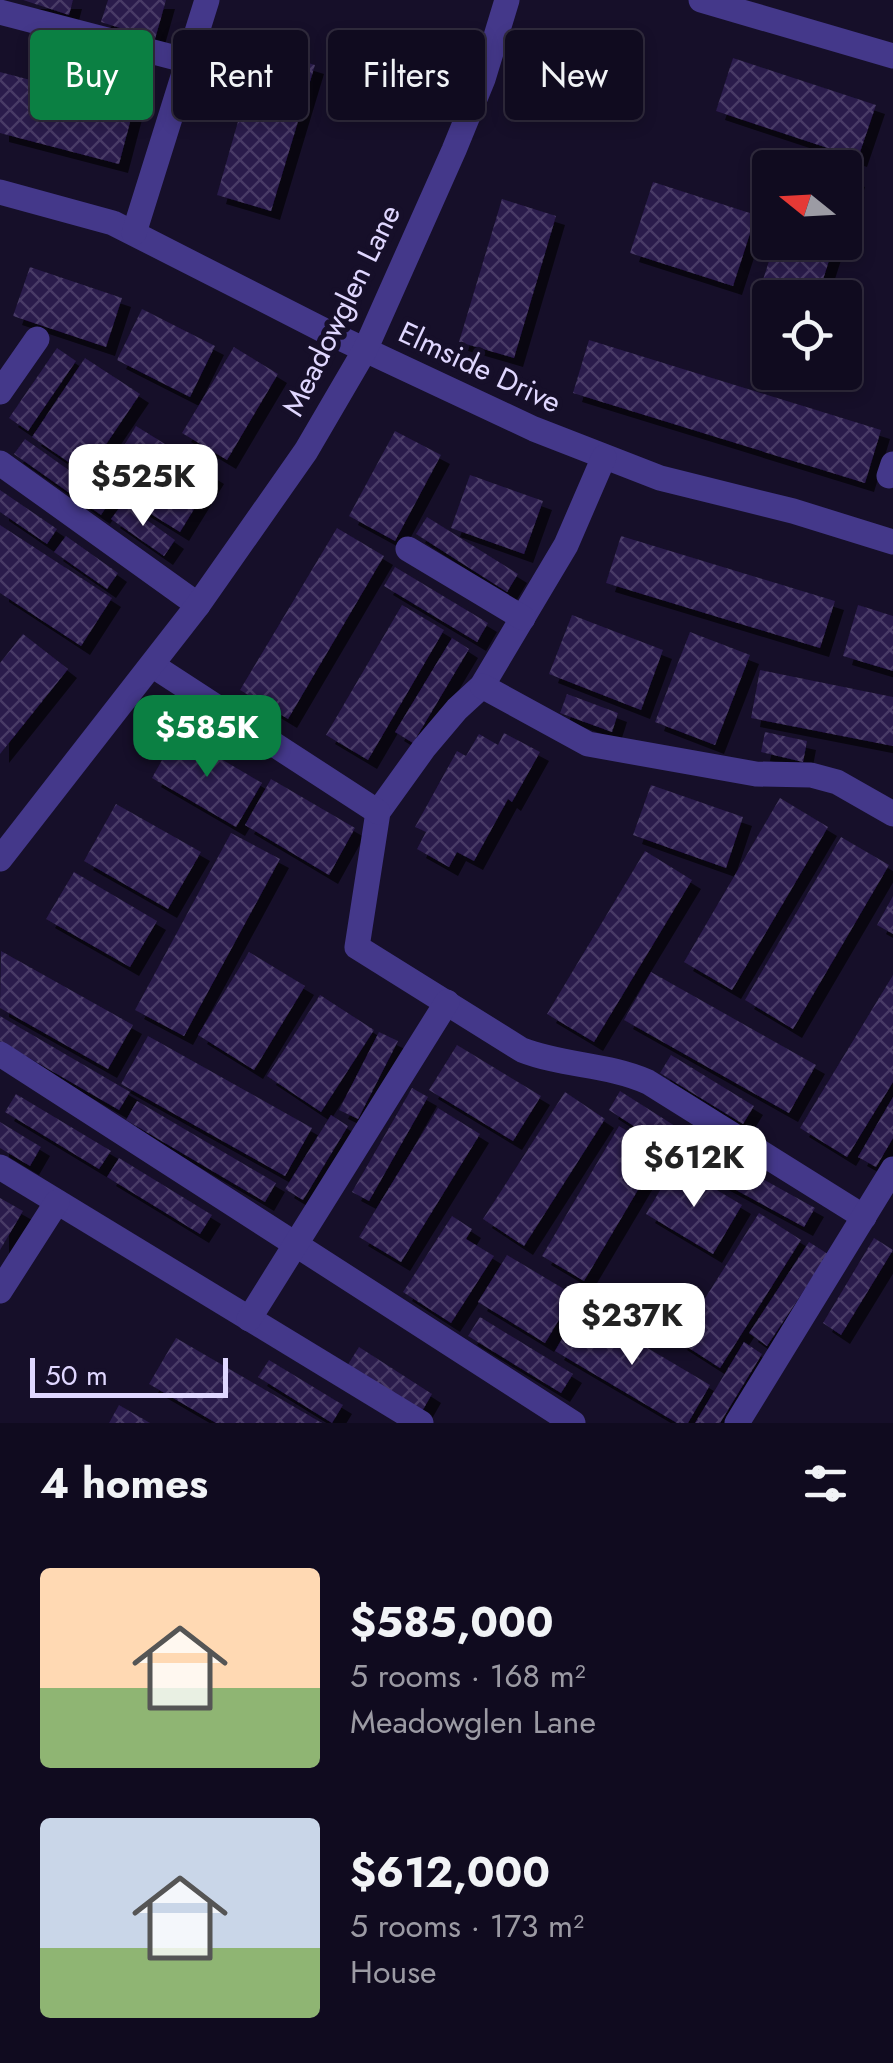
<!DOCTYPE html>
<meta charset="utf-8">
<style>
body{margin:0;font-family:Jost,sans-serif;background:#191428;color:#f1f3f6;height:100vh;display:flex;flex-direction:column;font-size:38px;white-space:nowrap}
*{box-sizing:border-box;margin:0}
p{font-size:32px;color:#9c9ba4}
.icon{flex:none;width:55px;height:55px;fill:none;stroke:currentColor;stroke-width:2;stroke-linecap:round;stroke-linejoin:round}
.map{position:relative;height:1423px;overflow:hidden}
.panel{display:flex;flex-direction:column;background:#100b1f;flex:1}
.panel>*{flex:none}
.banner{position:absolute;left:30px;top:30px;width:835px;height:90px;display:flex;gap:20px}
.needle{width:65px;rotate:288deg}
.tools{position:absolute;left:752px;top:150px;display:grid;gap:20px}
.tools a{display:grid;place-items:center;width:110px;height:110px;border-radius:10px;background:#100b1f;box-shadow:0 5px 15px #0003,0 0 0 2px #302b3d;font-size:50px}
.scale{position:absolute;left:30px;bottom:25px;width:198px;box-sizing:border-box;padding-left:10px;border:5px solid #e0d7ff;border-top:0;font-size:28px;line-height:35px;white-space:nowrap;color:#e0d7ff;-webkit-text-stroke:8px #160f29;paint-order:stroke}
.price{position:absolute;translate:-50% -85px;padding:0 22px;border-radius:20px;background:#fff;color:#222;font-size:32px;line-height:65px;filter:drop-shadow(0 2px 5px #0008)}
.price::after{content:'';position:absolute;left:50%;top:60px;width:30px;height:22px;margin-left:-15px;background:inherit;clip-path:polygon(0 0,100% 0,50% 100%)}
.price.on{background:#0b8043;color:#fff}
ul{padding:0;list-style:none}
li{display:flex;align-items:center;gap:30px;height:250px;padding:0 40px}
li span{display:grid;place-items:center;flex:none;width:280px;height:200px;border-radius:10px;color:#555}
li>.icon{margin-inline-start:auto}
span .icon{width:120px;height:120px;fill:#fffc;stroke-width:1}
li b{font-size:42px}
h2{display:flex;justify-content:space-between;align-items:center;height:120px;padding:0 40px;font-size:42px}
.pill{padding:0 35px;border-radius:10px;background:#100b1f;box-shadow:0 5px 15px #0003,0 0 0 2px #302b3d;font-size:35px;line-height:90px}
.pill.on{background:#0b8043;color:#fff}
.map>svg:first-child{display:block}
.building{fill:url(#building-cross-hatch);filter:url(#shadow)}
.lines{fill:none;stroke-linecap:round;stroke-linejoin:round}
.minor{stroke:#44388a;stroke-width:25}
.labels{text-anchor:middle;dominant-baseline:central;stroke-width:10;stroke-linejoin:round;paint-order:stroke}
.street-label{font-size:30px;fill:#e0d7ff;stroke:#160f29}
</style>
<div class="map">
<svg width="893" height="1423" viewBox="0 0 893 1423">
<defs>
<pattern id="building-cross-hatch" width="8" height="8" patternUnits="userSpaceOnUse" patternTransform="scale(2.5)"><rect width="8" height="8" fill="#291a4b"/><path d="M0 0l8 8M0 8l8-8" fill="none" stroke="#483b66"/></pattern>
<filter id="shadow"><feDropShadow dx="9" dy="9" stdDeviation="0" flood-color="#0009"/></filter>
</defs>
<rect width="100%" height="100%" fill="#160f29"/>
<!-- building -->
<g class="building">
<path d="M23,0h50l-4,15z"/>
<path d="M108,0h58l-11,39 -54,-17z"/>
<path d="M259,48l56,17 -44,146 -54,-16z"/>
<path d="M733,58l143,47 -18,53 -142,-47z"/>
<path d="M0,72l134,35 -15,57 -119,-31z"/>
<path d="M845,174l11,4 -10,32h-1z"/>
<path d="M653,182l103,33 -23,71 -103,-33z"/>
<path d="M502,199l54,17 -42,142 -55,-16z"/>
<path d="M775,242h60l-18,56h-47v8l-14,-4z"/>
<path d="M30,267l92,31 -16,49 -93,-31z"/>
<path d="M142,309l73,37 -25,51 -73,-37z"/>
<path d="M589,340l292,90 -16,53 -292,-90z"/>
<path d="M234,347l44,27 -51,86 -45,-27z"/>
<path d="M57,348l19,13 -48,70 -19,-13z"/>
<path d="M85,358l55,36 -54,80 -54,-37z"/>
<path d="M136,426l79,49 -35,57 -79,-49z"/>
<path d="M395,431l46,24 -46,86 -46,-25z"/>
<path d="M25,439l86,61 -10,15 -87,-61z"/>
<path d="M470,475l73,26 -19,53 -73,-26z"/>
<path d="M0,490l57,39 -10,15 -47,-32z"/>
<path d="M123,503l52,37 -11,16 -53,-37z"/>
<path d="M427,517l91,57 -11,18 -91,-58z"/>
<path d="M0,525l112,73 -31,48 -81,-53z"/>
<path d="M337,528l47,28 -96,163 -48,-29z"/>
<path d="M66,536l52,37 -11,16 -53,-37z"/>
<path d="M621,536l214,65 -15,47 -214,-65z"/>
<path d="M395,567l93,56 -11,19 -93,-56z"/>
<path d="M402,605l42,25 -76,130 -42,-25z"/>
<path d="M858,605l35,11v55l-50,-15z"/>
<path d="M572,615l91,35 -22,60 -92,-36z"/>
<path d="M690,632l60,23 -35,90 -60,-23z"/>
<path d="M23,634l45,35 -68,85v-91z"/>
<path d="M452,638l17,11 -56,94 -18,-11z"/>
<path d="M760,670l133,27v49l-142,-28z"/>
<path d="M567,694l51,19 -6,19 -52,-19z"/>
<path d="M765,732l42,9 -4,21 -42,-10z"/>
<path d="M177,733l85,50 -26,44 -84,-49z"/>
<path d="M504,733l36,19 -28,50 -4,-3 -34,62 -17,-9 -8,15 -32,-18 9,-17 -11,-5 42,-76 9,5 13,-22 19,11z"/>
<path d="M271,779l84,49 -26,47 -84,-50z"/>
<path d="M651,785l92,32 -17,51 -93,-33z"/>
<path d="M780,798l48,29 -96,163 -48,-28z"/>
<path d="M116,804l85,48 -33,57 -84,-48z"/>
<path d="M231,833l49,26 -96,177 -49,-26z"/>
<path d="M841,837l48,28 -96,164 -48,-29z"/>
<path d="M645,851l47,29 -98,162 -47,-28z"/>
<path d="M74,872l83,49 -27,46 -84,-48z"/>
<path d="M893,896v38l-16,-9z"/>
<path d="M1,951l132,74 -25,44 -108,-61z"/>
<path d="M249,952l56,34 -51,84 -56,-35z"/>
<path d="M651,972l165,93 -27,48 -165,-93z"/>
<path d="M893,975v107l-46,75 -47,-29z"/>
<path d="M320,995l54,35 -53,82 -54,-36z"/>
<path d="M0,1016l130,76 -11,18 -119,-69z"/>
<path d="M379,1032l19,9 -40,78 -19,-9z"/>
<path d="M148,1036l164,92 -27,48 -164,-92z"/>
<path d="M457,1045l84,51 -28,45 -84,-51z"/>
<path d="M671,1055l83,51 -11,18 -83,-51z"/>
<path d="M412,1088l16,9 -59,104 -17,-9z"/>
<path d="M620,1091l55,35 -12,19 -54,-35z"/>
<path d="M565,1092l40,27 -81,127 -41,-27z"/>
<path d="M16,1094l95,57 -12,18 -94,-57z"/>
<path d="M893,1097v41l-17,29 -18,-10z"/>
<path d="M137,1101l139,82 -11,19 -139,-82z"/>
<path d="M438,1108l42,26 -79,128 -42,-25z"/>
<path d="M331,1115l17,11 -45,74 -18,-11z"/>
<path d="M0,1122l41,25 -11,19 -30,-18z"/>
<path d="M619,1126l42,25 -77,130 -42,-25z"/>
<path d="M691,1139l124,69 -11,19 -123,-67z"/>
<path d="M119,1158l93,57 -12,19 -93,-57z"/>
<path d="M675,1165l67,40 -29,49 -67,-40z"/>
<path d="M0,1198l23,13 -23,39z"/>
<path d="M759,1213l42,27 -81,128 -42,-27z"/>
<path d="M452,1216l20,13 -6,10 28,17 -43,67 -48,-31z"/>
<path d="M874,1238l19,12 -52,85 -18,-12z"/>
<path d="M809,1242l19,12 -61,92 -18,-13z"/>
<path d="M507,1255l67,40 -29,48 -67,-41z"/>
<path d="M580,1308l130,77 -22,38h-11l-122,-72z"/>
<path d="M480,1317l93,57 -12,19 -93,-57z"/>
<path d="M176,1338l146,85h-106l-67,-39z"/>
<path d="M744,1342l18,12 -42,69h-25z"/>
<path d="M359,1347l73,47 -11,19 -74,-47z"/>
<path d="M269,1360l74,45 -11,18 -74,-46z"/>
<path d="M119,1405l31,18h-41z"/>
</g>
<g class="lines">
<!-- minor -->
<g class="minor">
<path d="M701,0l192,56"/>
<path d="M0,12l188,49"/>
<path d="M0,192l113,31 214,109 207,97 126,49 133,33 100,31"/>
<path d="M134,233l73,-233"/>
<path d="M0,392l37,-53"/>
<path d="M604,457l-38,88 -84,141 -25,23 -33,39 -46,64 -21,135 165,103c41,16 86,14 126,32l216,135"/>
<path d="M0,463l198,142"/>
<path d="M889,476l4,-12"/>
<path d="M408,549l115,69"/>
<path d="M152,665l226,147"/>
<path d="M482,686l106,58 168,30 55,1 26,7 56,32"/>
<path d="M0,859l198,-254 108,-154 59,-101 89,-200 29,-71 24,-79"/>
<path d="M0,1054l573,369"/>
<path d="M0,1167l421,256"/>
<path d="M0,1291l57,-89"/>
<path d="M249,1319l198,-317"/>
<path d="M737,1423l156,-254"/>
</g>
</g>
<g class="labels">
<!-- street labels -->
<g class="street-label">
<text transform="translate(341 310) rotate(-64)">Meadowglen Lane</text>
<text transform="translate(480 367) rotate(25)">Elmside Drive</text>
</g>
</g>
</svg>
<div class="tools">
<a><svg class="needle" viewBox="-14 -14 28 28"><path d="M0-13l5 13h-10z" fill="#e53935"/><path d="M0 13l5-13h-10z" fill="#9c9ba4"/></svg></a>
<a><svg class="icon" aria-label="locate" viewBox="0 0 24 24"><circle cx="12" cy="12" r="6"/><path d="M12 2v4M12 18v4M2 12h4M18 12h4"/></svg></a>
</div>
<div class="scale">50 m</div>
<b class="price" style="left:143px;top:529px">$525K</b>
<b class="price on" style="left:207px;top:780px">$585K</b>
<b class="price" style="left:694px;top:1210px">$612K</b>
<b class="price" style="left:632px;top:1368px">$237K</b>
<div class="banner">
<a class="pill on">Buy</a>
<a class="pill">Rent</a>
<a class="pill">Filters</a>
<a class="pill">New</a>
</div>
</div>
<section class="panel">
<h2>4 homes<svg class="icon" aria-label="filters" viewBox="0 0 24 24"><path d="M4 7h16M4 17h16"/><circle cx="9" cy="7" r="2"/><circle cx="15" cy="17" r="2"/></svg></h2>
<ul>
<li><span style="background:linear-gradient(#ffd9b3 60%,#8fb573 0)"><svg class="icon" aria-label="home" viewBox="0 0 24 24"><path d="M3 11l9-7 9 7M6 9v11h12V9"/></svg></span><div><b>$585,000</b><p>5 rooms · 168 m²</p><p>Meadowglen Lane</p></div></li>
<li><span style="background:linear-gradient(#c9d6e8 65%,#8fb573 0)"><svg class="icon" aria-label="home" viewBox="0 0 24 24"><path d="M3 11l9-7 9 7M6 9v11h12V9"/></svg></span><div><b>$612,000</b><p>5 rooms · 173 m²</p><p>House</p></div></li>
</ul>
</section>
